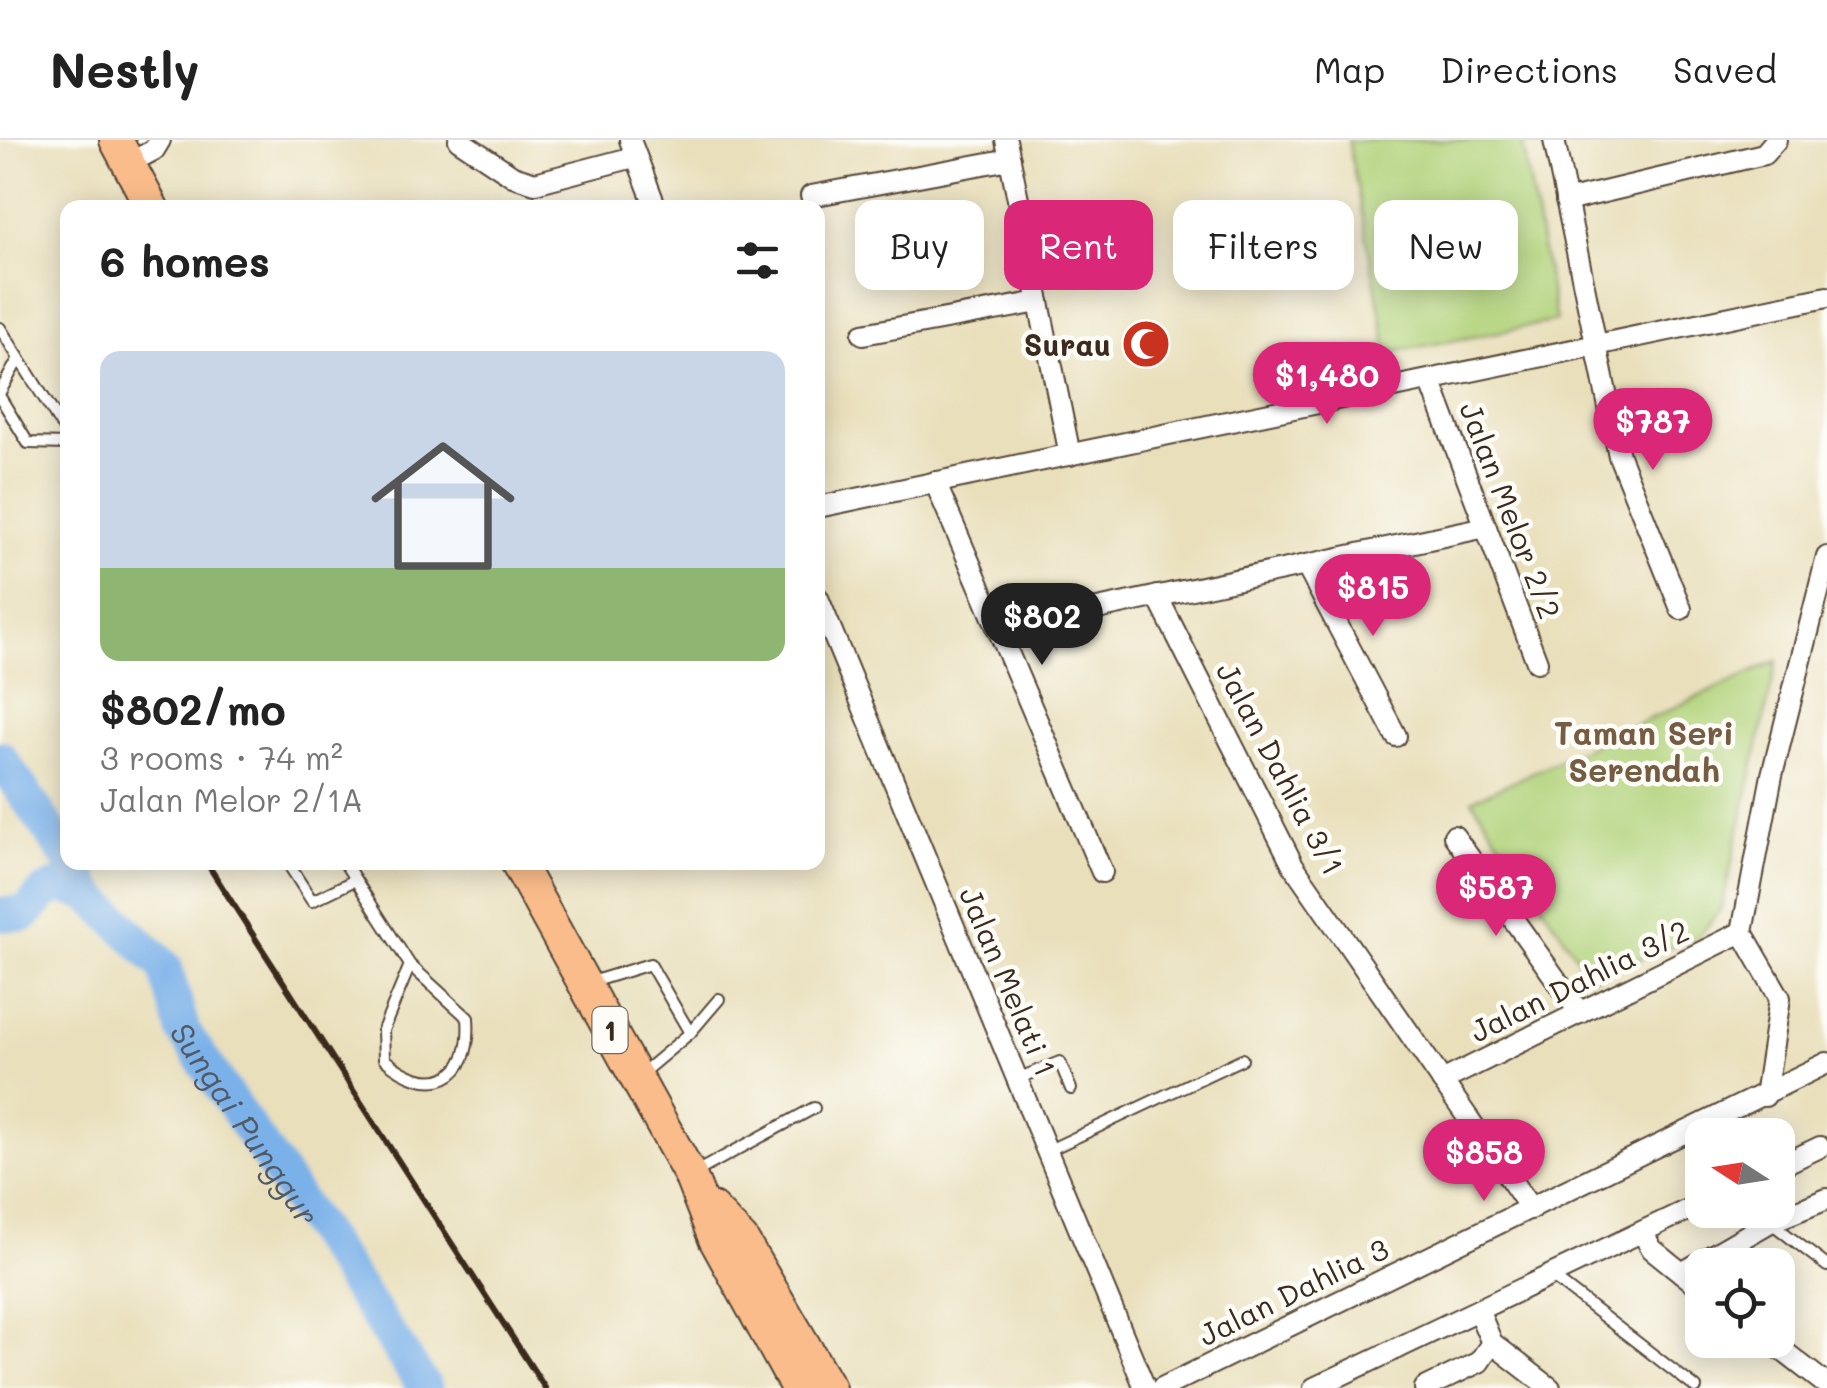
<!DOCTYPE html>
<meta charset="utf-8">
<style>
body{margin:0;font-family:Mali,sans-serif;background:#f6f6f6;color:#222;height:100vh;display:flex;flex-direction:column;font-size:38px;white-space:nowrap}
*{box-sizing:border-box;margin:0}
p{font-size:32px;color:#767676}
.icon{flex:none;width:55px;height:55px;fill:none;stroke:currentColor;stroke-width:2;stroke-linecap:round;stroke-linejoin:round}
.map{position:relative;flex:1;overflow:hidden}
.drawer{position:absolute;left:60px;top:60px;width:765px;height:670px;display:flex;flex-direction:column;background:#fff;border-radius:20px;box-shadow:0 5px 25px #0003}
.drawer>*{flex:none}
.hud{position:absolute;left:855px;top:60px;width:820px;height:90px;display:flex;gap:20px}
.needle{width:65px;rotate:282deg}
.fabs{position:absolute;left:1685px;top:978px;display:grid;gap:20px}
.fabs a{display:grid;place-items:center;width:110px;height:110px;border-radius:20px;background:#fff;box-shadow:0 5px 25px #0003;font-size:50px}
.price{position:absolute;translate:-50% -85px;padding:0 22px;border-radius:35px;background:#db2777;color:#fff;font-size:32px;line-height:65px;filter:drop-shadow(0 2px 5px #0008)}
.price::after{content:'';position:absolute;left:50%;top:60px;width:30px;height:22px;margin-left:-15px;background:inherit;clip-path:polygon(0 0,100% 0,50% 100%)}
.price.active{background:#222;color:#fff}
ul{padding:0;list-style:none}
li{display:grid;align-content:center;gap:20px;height:530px;padding:0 40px}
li+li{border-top:2px solid #e0e0e0}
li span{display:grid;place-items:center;height:310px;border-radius:20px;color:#555}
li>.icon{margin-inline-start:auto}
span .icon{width:180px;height:180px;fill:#fffc;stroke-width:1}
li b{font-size:42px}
h2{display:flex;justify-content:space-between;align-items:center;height:120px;padding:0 40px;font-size:42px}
.chip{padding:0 35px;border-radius:20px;background:#fff;box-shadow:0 5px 25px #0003;font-size:35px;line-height:90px}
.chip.active{background:#db2777;color:#fff}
header{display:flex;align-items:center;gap:60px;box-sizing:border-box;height:140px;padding:0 50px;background:#fff;border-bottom:2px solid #e0e0e0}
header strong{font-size:48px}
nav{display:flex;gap:55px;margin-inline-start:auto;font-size:35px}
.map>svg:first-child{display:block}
.green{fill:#b2d37c;stroke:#767e4d;stroke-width:2.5}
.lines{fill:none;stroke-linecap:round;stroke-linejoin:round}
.river{stroke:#7ab1e9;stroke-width:35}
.lane-casing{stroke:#554536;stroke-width:14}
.street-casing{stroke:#554536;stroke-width:24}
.primary-casing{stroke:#554536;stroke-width:36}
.lane{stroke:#fff;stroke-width:10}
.street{stroke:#fff;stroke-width:20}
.primary{stroke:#fabc8b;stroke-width:32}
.rail{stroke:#3b2a1e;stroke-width:6}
.labels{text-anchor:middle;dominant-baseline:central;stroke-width:9;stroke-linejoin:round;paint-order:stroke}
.shield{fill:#fdfcf7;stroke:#75695f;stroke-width:2.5}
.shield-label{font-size:28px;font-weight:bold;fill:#3b2a1e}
.poi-label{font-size:30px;font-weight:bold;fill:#3b2a1e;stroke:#fdfcf7;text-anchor:end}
.street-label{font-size:30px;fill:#3b2a1e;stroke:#fdfcf7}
.neighbourhood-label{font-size:32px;font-weight:bold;fill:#755c43;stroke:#fdfcf7}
.water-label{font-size:32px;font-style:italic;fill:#515965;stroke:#fdfcf7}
</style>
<header>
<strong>Nestly</strong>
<nav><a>Map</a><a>Directions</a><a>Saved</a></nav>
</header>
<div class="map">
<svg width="1827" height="1248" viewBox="0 0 1827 1248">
<rect width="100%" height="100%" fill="#fdfcf7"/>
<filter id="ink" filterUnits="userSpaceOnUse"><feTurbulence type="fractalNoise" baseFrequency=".01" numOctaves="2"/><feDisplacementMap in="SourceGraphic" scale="20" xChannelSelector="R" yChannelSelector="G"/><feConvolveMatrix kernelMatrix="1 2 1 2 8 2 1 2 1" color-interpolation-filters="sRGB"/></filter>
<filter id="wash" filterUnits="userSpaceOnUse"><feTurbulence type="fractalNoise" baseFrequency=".0048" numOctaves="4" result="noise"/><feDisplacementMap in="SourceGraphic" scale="40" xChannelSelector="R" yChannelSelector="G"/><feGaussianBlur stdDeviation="2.25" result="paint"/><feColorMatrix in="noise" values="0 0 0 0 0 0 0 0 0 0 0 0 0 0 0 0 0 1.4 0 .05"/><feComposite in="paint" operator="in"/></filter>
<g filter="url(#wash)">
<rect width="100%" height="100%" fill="#e9dfbb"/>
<!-- green -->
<g class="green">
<path d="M1348,0h174l34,181 -168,32z"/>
<path d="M1777,521l-55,246 -23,29 -108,42 -119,-178z"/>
</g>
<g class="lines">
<!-- river -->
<g class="river">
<path d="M0,618l68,99"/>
<path id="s1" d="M71,722l18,32 76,73 18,64 242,357"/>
<path d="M0,774h25l19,-21 16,-7 29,8"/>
</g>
</g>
</g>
<g filter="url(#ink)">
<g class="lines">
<!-- lane casing -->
<g class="lane-casing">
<g id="lane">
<path d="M0,188l68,108"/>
<path d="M0,252l19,-34"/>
<path d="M0,257l28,46 40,1"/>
<path d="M287,722l25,39 43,-21"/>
<path d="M344,722l66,103 58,53c5,64 -37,81 -84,41l-1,-29 27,-65"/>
<path d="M588,843l62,-19 40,69"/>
<path d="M641,934l49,-41 29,-34"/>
<path d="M1017,939l43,-17 11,27"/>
<path d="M1047,1011l195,-92"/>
<path d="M696,1032l118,-64"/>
<path d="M1770,1082l57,44"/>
<path d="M1550,1135l146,113"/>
</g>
</g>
<!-- street casing -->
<g class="street-casing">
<g id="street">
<path d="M459,0l54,36 22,7 99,-26"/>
<path d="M630,0l26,68"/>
<path d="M1006,0l64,315"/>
<path d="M1554,0l65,316 62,153"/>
<path d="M129,23l25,-13 6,-10"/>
<path d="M811,56l199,-37"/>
<path d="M1566,61l198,-47 12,-14"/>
<path d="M863,194l176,-32"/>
<path d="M1430,240l107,282"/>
<path d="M935,342l167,390"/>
<path d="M818,367l1009,-210"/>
<path d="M1306,425l90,171"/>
<path d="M1157,456l136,269 238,344"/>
<path d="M818,458l327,790"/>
<path d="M998,490l488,-103"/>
<path d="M1454,696l126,177"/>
<path d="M1442,941l300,-149"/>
<path d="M1765,956l15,-98 -38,-66 30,-157 55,-218"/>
<path d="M1778,1027l42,-20"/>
<path d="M1642,1092l10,17 50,40"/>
<path d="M1682,1133l88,-51 57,-23"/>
<path d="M1478,1170l14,33 58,45"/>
<path d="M1769,1200l58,45"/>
<path d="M1162,1248l665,-325"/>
<path d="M1314,1248l388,-185"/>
<path d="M1425,1248l54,-26 13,-19"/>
</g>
</g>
<!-- primary casing -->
<g class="primary-casing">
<g id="primary">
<path d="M116,0l36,68"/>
<path d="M517,722l173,313 25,64 82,149"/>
<path d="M712,1069l30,31 87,148"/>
</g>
</g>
<!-- lane -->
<use href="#lane" class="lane"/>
<!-- street -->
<use href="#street" class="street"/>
<!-- primary -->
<use href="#primary" class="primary"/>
<!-- rail -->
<path class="rail" d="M206,722l339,526"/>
</g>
</g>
<!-- icons -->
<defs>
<g id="mosque-disc" transform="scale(2.5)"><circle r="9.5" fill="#c8321e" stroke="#fdfcf7"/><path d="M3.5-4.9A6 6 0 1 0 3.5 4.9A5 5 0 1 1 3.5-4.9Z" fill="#fff"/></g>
</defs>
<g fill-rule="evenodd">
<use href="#mosque-disc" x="1146" y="204"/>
</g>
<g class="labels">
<!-- shield labels -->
<rect class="shield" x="592.5" y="867" width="35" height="46" rx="8"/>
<g class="shield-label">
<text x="610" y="890">1</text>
</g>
<!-- poi labels -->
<g class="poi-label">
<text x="1111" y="204">Surau</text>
</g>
<!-- street labels -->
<g class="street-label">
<text transform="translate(1511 370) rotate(69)">Jalan Melor 2/2</text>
<text transform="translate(1281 628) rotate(62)">Jalan Dahlia 3/1</text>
<text transform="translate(1579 840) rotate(-26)">Jalan Dahlia 3/2</text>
<text transform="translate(1009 841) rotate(67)">Jalan Melati 1</text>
<text transform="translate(1293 1151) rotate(-26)">Jalan Dahlia 3</text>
</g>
<!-- neighbourhood labels -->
<g class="neighbourhood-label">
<text x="1644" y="592">Taman Seri<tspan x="1644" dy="37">Serendah</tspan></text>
</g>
<!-- water labels -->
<g class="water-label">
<text stroke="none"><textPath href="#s1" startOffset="320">Sungai Punggur</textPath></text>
</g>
</g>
</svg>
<div class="fabs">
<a><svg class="needle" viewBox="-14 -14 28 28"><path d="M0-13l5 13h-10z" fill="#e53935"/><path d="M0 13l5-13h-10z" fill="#767676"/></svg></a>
<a><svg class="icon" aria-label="locate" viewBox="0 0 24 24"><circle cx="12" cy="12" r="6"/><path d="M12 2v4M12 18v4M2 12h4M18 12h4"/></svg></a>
</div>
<b class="price" style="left:1327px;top:287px">$1,480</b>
<b class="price" style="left:1653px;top:333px">$787</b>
<b class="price" style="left:1373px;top:499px">$815</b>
<b class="price active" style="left:1042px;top:528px">$802</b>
<b class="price" style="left:1496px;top:799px">$587</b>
<b class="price" style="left:1484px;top:1064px">$858</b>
<div class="hud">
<a class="chip">Buy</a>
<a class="chip active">Rent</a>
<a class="chip">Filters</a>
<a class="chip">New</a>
</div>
<section class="drawer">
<h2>6 homes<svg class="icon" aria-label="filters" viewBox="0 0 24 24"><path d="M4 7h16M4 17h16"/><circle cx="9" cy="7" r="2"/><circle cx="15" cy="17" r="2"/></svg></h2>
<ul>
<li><span style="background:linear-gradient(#c9d6e8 70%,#8fb573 0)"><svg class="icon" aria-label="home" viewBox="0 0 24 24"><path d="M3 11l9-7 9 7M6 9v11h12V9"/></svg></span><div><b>$802/mo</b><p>3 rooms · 74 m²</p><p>Jalan Melor 2/1A</p></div></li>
</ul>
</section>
</div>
